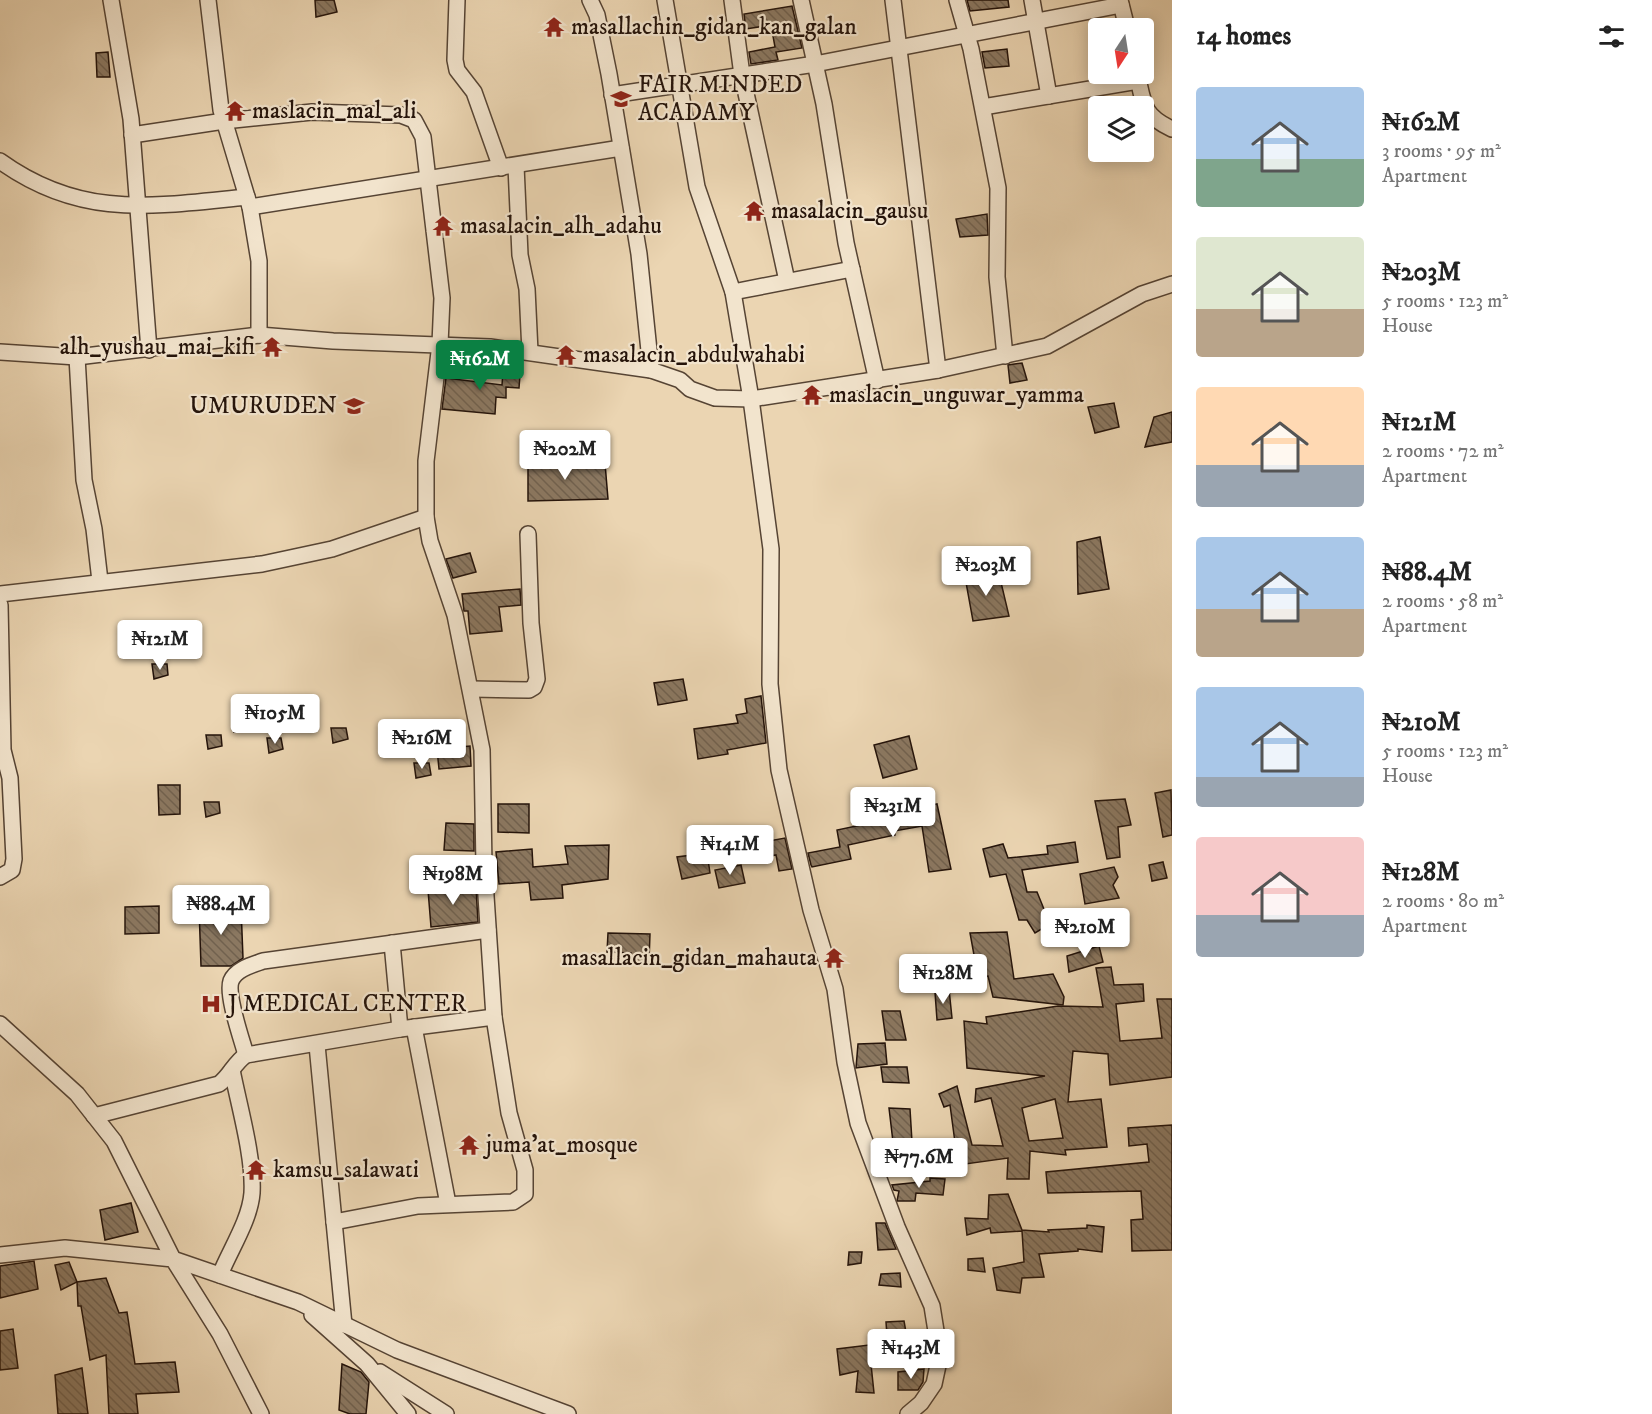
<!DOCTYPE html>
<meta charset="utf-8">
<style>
body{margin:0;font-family:"IM FELL DW Pica",serif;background:#f2f2f2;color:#222;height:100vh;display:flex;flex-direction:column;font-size:22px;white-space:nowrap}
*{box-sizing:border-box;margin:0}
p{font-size:20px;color:#767676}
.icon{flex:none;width:33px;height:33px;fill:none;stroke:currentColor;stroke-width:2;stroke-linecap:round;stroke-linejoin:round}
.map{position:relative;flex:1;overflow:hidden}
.drawer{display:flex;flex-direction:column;background:#fff;width:480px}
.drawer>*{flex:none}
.needle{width:39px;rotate:192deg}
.controls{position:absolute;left:1088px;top:18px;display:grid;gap:12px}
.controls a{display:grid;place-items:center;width:66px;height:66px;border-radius:6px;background:#fff;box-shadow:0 3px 15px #0003;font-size:30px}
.price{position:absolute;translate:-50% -51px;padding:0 14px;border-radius:6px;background:#fff;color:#222;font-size:20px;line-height:39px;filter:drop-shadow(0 2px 3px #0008)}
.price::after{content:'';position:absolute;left:50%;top:36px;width:18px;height:14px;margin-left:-9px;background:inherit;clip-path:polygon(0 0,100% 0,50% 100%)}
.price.current{background:#0b8043;color:#fff}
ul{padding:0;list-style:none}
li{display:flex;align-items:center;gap:18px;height:150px;padding:0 24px}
li span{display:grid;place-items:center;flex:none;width:168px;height:120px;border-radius:6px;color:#555}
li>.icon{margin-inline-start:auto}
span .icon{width:72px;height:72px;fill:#fffc;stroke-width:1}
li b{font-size:26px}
h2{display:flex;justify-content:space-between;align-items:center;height:72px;padding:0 24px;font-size:26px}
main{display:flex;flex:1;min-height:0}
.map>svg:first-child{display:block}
.building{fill:url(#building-back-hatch);stroke:#24130a;stroke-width:1.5;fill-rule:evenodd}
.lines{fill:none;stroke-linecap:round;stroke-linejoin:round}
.street-casing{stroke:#564434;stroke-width:18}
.street{stroke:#f2e4cd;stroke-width:15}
.labels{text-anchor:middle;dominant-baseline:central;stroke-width:4.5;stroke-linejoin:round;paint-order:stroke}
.poi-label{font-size:24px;fill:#24130a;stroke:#f2e4cd;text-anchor:start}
</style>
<main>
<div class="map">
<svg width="1172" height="1414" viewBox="0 0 1172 1414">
<defs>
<pattern id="building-back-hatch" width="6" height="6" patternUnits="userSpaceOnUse" patternTransform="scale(1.5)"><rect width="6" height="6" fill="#8b7861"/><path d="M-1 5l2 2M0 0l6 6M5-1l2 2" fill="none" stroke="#71614e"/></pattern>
</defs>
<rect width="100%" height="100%" fill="#ebd5b2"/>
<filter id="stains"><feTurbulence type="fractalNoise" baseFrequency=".00333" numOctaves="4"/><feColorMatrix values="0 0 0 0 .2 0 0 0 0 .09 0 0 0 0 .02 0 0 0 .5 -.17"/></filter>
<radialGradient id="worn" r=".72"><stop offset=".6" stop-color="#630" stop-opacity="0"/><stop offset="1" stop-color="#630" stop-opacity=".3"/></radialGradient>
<!-- building -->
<g class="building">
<path d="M315,0h19l3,12 -21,5z"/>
<path d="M967,0h41l1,7 -39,4z"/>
<path d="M792,6l10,42 -26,4 2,8 -27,4 -2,-12 26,-5 -4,-22 -25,4 -2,-15z"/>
<path d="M1007,49l2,17 -24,2 -3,-16z"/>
<path d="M108,52l2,25h-13l-1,-24z"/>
<path d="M987,214l1,21 -28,2 -4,-18z"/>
<path d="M504,359l17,2 -2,27 -13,-1v11l-10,-1 -1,17 -53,-5 4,-31 56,7z"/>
<path d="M1022,363l5,17 -17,3 -2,-18z"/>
<path d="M1114,403l5,24 -24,6 -7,-26z"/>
<path d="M1172,412v30l-27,5 9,-30z"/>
<path d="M528,455h22v7h11v4l44,-3 3,36 -80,2z"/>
<path d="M1100,537l9,52 -31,5 -1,-52z"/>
<path d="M470,553l6,19 -23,6 -7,-19z"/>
<path d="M999,574l10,42 -36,5 -8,-44z"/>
<path d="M520,589l1,16 -22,2 3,24 -32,3 -2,-23h-4l-2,-17z"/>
<path d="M152,664h15l1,11 -14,4z"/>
<path d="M683,679l4,21 -29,5 -4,-22z"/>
<path d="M761,696l5,47 -39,7 1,4 -30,5 -4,-30 44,-6 -2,-8 11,-2 -2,-14z"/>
<path d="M232,717h15l1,11 -14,4z"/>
<path d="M331,728h15l2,11 -15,4z"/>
<path d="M206,735h15l1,11 -14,3z"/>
<path d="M909,736l8,33 -34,9 -9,-33z"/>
<path d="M267,738h14l2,11 -14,4z"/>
<path d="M470,746l1,20 -32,3 -2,-20z"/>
<path d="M414,763h15l2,12 -15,3z"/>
<path d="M158,785h22v29l-21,1z"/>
<path d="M1171,790l1,45 -9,2 -8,-44z"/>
<path d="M1125,799l6,26 -13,2 2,30 -13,2 -12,-58z"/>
<path d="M204,802h15l1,11 -14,4z"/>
<path d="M498,804h31v29l-31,-1z"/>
<path d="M937,804l14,65 -22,3 -7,-46 -28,5 1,4 -47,10 3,14 -39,8 -1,-2 -3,-12 32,-6 -3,-17 67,-14 -1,-5z"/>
<path d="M446,823l28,1v27l-30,-1z"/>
<path d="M785,838l7,31 -13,2 -3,-16 -25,5 -3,-15z"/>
<path d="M1075,842l3,20 -56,8 5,22h10l13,32 -15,9 -8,-13h-8l-13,-46 -16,3 -7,-28 20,-5 5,14 40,-4 -1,-8z"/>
<path d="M609,845l-1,34 -46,6 1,13 -32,2 -2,-18 -30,2 -3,-32 36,-3 1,18 35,-3 -3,-18z"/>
<path d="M707,853l3,20 -28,6 -5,-22z"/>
<path d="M1163,862l4,16 -15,3 -3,-16z"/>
<path d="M741,865l4,18 -26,5 -4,-18z"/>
<path d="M1114,867l4,10 -5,8 6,13 -34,6 -5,-30z"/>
<path d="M476,887l2,35 -47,5 -3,-37z"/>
<path d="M159,906v27l-34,1v-27z"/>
<path d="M199,907h42l2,51 -12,8h-30z"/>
<path d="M1007,932l7,47 39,-5 11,23 -1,8 -70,-8 -5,-21 -10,1 -8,-44z"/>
<path d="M608,933l42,1 -1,28h-19l1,-9 -24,-1z"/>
<path d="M1099,946l4,16 -34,10 -2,-16z"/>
<path d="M1111,967l3,18 29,-1 1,17 -28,3 4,37 42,-3 -5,-39h15v78l-62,8 -2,-31 -35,-3 -5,51 33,-3 6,48 -42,3 1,5 -36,-4 -1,28h-22l1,-21 -50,7 -8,-60 -6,2 -5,-13 18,-8 15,59 31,1 -12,-48 -16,4 1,-13 69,-13 -78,-8 -3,-47 23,3 -1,-7 72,-11 45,1 -7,-39zM1055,1099l8,39 -34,3 -7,-33z"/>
<path d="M949,989l3,29 -15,2 -2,-28z"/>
<path d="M882,1011h18l6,29h-20z"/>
<path d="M885,1043l2,21 -31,4 2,-24z"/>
<path d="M881,1067h26l2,16 -26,-1z"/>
<path d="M889,1108l21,1 3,49 -18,1z"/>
<path d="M1172,1125v125l-40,1 -1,-31 12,-1 -2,-28 -93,2 -2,-21 103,-10 -2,-18 -18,2 -1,-18z"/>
<path d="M930,1178l15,1 -2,16 -27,-2 -1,8h-18l2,-10 -5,-1 -2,-5 38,-4z"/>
<path d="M1008,1194l14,36 27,2 -1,-2 39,-2v-3l17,2 -2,25 -24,-3v2l-39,3 5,23 -22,1 -2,15 -23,-3 -4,-22 31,-6 -2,-31 -31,2 -1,-5 -23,7 -2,-17 23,1 1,-24z"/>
<path d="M131,1203l7,29 -33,8 -5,-30z"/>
<path d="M876,1223h9l11,26 -18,1z"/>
<path d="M849,1252h13l-1,11 -13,2z"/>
<path d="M983,1258l2,14 -17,-2v-11z"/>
<path d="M34,1261l4,28 -38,9v-32z"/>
<path d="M69,1262l8,20 -16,8 -6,-25z"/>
<path d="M900,1273l1,14 -22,-2 2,-11z"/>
<path d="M106,1278l13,35 8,-1 8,52 40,-2 4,30 -43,2 2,20h-29l-3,-59 -16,5 -9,-54h-3l-1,-24z"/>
<path d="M904,1321l3,17 -20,-2 -1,-14z"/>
<path d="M13,1329l5,39 -18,2v-39z"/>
<path d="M869,1345l5,48 -18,-1 2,-21 -18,4 -3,-26z"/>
<path d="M342,1364l19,8 8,10 -3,32h-16l-11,-4z"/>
<path d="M82,1368l6,46h-30l-3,-39z"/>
<path d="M924,1369l-1,13 -5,8h-20v-18z"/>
</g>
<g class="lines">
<!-- street casing -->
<g class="street-casing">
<g id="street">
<path d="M111,0l20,119 18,231"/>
<path d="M208,0l13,110 29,97 9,54v74"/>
<path d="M457,0l-2,60 2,10 17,22 27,76"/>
<path d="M590,0l7,15 12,59 30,180 12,116"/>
<path d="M665,0l32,187 36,105 18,107 20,150 -1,135 9,86 32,140 24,79 10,73 13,61 39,104 35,79 8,50 -6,28 -13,19 -13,11"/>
<path d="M732,0l10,75 45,206"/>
<path d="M801,0l23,104 22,139 31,138"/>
<path d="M893,0l45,370"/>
<path d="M957,0l14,49 27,139 -1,89 8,79"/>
<path d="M1032,0l17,96"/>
<path d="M1120,0l7,28"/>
<path d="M1137,74c7,30 5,41 35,55"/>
<path d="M612,95l203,-31 306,-59"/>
<path d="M983,107l155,-26"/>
<path d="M132,135l92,-14 88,-9 89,3 13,5 9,17 19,161 -2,46 -14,117v56l4,24 25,74 27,135 2,116 10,151 15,96 16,57v24l-12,8 -95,4 -84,16"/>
<path d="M0,161c82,59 154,45 247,36"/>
<path d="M516,166l4,89 7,34 3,63"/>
<path d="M250,207l371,-59"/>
<path d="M733,292l119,-23"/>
<path d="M0,352l77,5 182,-22 74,6 157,6 161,23 29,10 10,9 25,9 36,1 187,-29 109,-24 95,-52 30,-10"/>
<path d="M77,357l7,123 10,49 6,52"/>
<path d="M0,594l262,-30 70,-15 94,-32"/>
<path d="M0,605l3,145 7,28 4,81 -2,11 -12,7"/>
<path d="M472,689l57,1 5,-3 3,-8 -6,-56 -3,-89"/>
<path d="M392,943l8,86"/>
<path d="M0,1024l77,70 37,47 59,118 125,43 99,48 171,64"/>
<path d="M414,1027l34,177"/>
<path d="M317,1045l27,280"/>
<path d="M246,1055c-4,-15 -20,-60 -15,-74 5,-12 21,-16 32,-20l225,-31"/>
<path d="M94,1116l125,-32c11,-8 15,-21 27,-29l154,-26 94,-12"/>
<path d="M0,1255l65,-7 108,11 47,75 41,80"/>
<path d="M220,1275c10,-25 30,-55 32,-82 2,-36 -13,-87 -20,-123"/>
<path d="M312,1315l55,49 41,50"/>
<path d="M380,1372l66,42"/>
</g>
</g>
<!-- street -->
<use href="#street" class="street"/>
</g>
<!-- icons -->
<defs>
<g id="temple-bare" transform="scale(1.62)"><path d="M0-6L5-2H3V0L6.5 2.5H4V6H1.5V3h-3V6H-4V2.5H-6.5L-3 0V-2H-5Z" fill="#8f2418" stroke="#f2e4cd" stroke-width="2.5" paint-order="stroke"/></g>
<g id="school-bare" transform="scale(1.62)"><path d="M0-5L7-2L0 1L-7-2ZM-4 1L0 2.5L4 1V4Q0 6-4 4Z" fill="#8f2418" stroke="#f2e4cd" stroke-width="2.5" paint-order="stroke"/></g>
<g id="hospital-bare" transform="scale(1.62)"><path d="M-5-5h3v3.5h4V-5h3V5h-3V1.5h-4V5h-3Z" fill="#8f2418" stroke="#f2e4cd" stroke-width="2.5" paint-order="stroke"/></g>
</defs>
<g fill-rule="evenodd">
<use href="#temple-bare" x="554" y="27"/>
<use href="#school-bare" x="621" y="99"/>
<use href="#temple-bare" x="235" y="111"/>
<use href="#temple-bare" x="754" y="211"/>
<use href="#temple-bare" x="443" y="226"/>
<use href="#temple-bare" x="272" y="347"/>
<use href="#temple-bare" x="566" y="355"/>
<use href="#temple-bare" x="812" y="395"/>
<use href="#school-bare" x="354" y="406"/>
<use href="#temple-bare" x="834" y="958"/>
<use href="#hospital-bare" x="211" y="1004"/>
<use href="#temple-bare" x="469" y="1145"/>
<use href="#temple-bare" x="256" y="1170"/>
</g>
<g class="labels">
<!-- poi labels -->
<g class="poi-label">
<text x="571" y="27">masallachin_gidan_kan_galan</text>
<text x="638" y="85">FAIR MINDED<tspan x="638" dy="28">ACADAMY</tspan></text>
<text x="252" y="111">maslacin_mal_ali</text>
<text x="771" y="211">masalacin_gausu</text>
<text x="460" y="226">masalacin_alh_adahu</text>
<text x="255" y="347" text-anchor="end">alh_yushau_mai_kifi</text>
<text x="583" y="355">masalacin_abdulwahabi</text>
<text x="829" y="395">maslacin_unguwar_yamma</text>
<text x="337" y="406" text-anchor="end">UMURUDEN</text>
<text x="817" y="958" text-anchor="end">masallacin_gidan_mahauta</text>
<text x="228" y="1004">J MEDICAL CENTER</text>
<text x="486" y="1145">juma'at_mosque</text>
<text x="273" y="1170">kamsu_salawati</text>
</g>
</g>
<rect width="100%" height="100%" filter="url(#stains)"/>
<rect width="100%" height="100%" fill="url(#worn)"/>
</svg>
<div class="controls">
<a><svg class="needle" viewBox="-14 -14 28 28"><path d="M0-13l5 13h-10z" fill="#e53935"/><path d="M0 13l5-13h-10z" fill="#767676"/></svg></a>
<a><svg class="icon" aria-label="layers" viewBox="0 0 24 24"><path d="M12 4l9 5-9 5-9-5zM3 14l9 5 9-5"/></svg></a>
</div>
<b class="price current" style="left:480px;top:391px">₦162M</b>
<b class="price" style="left:565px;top:481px">₦202M</b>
<b class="price" style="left:986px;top:597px">₦203M</b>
<b class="price" style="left:160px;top:671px">₦121M</b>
<b class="price" style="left:275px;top:745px">₦105M</b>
<b class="price" style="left:422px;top:770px">₦216M</b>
<b class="price" style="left:893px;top:838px">₦231M</b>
<b class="price" style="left:730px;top:876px">₦141M</b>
<b class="price" style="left:453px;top:906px">₦198M</b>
<b class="price" style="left:221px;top:936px">₦88.4M</b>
<b class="price" style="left:1085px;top:959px">₦210M</b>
<b class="price" style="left:943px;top:1005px">₦128M</b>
<b class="price" style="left:919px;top:1189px">₦77.6M</b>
<b class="price" style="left:911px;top:1380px">₦143M</b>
</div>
<section class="drawer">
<h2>14 homes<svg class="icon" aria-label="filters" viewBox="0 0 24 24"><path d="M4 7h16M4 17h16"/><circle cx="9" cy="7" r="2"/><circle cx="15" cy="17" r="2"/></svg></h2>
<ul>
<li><span style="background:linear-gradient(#a9c7e8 60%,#7fa58c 0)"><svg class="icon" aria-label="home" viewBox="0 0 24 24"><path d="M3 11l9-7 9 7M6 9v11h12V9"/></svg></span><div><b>₦162M</b><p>3 rooms · 95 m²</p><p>Apartment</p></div></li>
<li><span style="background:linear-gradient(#dfe7d0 60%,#b9a48a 0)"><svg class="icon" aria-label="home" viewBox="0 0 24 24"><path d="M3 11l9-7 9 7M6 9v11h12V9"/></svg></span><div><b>₦203M</b><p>5 rooms · 123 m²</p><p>House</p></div></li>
<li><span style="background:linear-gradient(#ffd9b3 65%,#9aa5b1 0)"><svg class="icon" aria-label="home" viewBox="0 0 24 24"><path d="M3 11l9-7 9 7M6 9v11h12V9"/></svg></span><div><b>₦121M</b><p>2 rooms · 72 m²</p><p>Apartment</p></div></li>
<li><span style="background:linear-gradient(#a9c7e8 60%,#b9a48a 0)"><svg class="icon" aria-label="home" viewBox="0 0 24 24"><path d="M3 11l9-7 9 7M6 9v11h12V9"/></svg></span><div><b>₦88.4M</b><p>2 rooms · 58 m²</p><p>Apartment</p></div></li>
<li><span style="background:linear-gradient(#a9c7e8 75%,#9aa5b1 0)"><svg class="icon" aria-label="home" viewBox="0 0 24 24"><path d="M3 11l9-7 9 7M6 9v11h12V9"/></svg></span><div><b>₦210M</b><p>5 rooms · 123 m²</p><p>House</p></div></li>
<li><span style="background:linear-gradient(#f6c9c9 65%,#9aa5b1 0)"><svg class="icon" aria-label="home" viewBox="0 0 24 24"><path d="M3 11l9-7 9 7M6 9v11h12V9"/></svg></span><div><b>₦128M</b><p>2 rooms · 80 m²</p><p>Apartment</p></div></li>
</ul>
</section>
</main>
